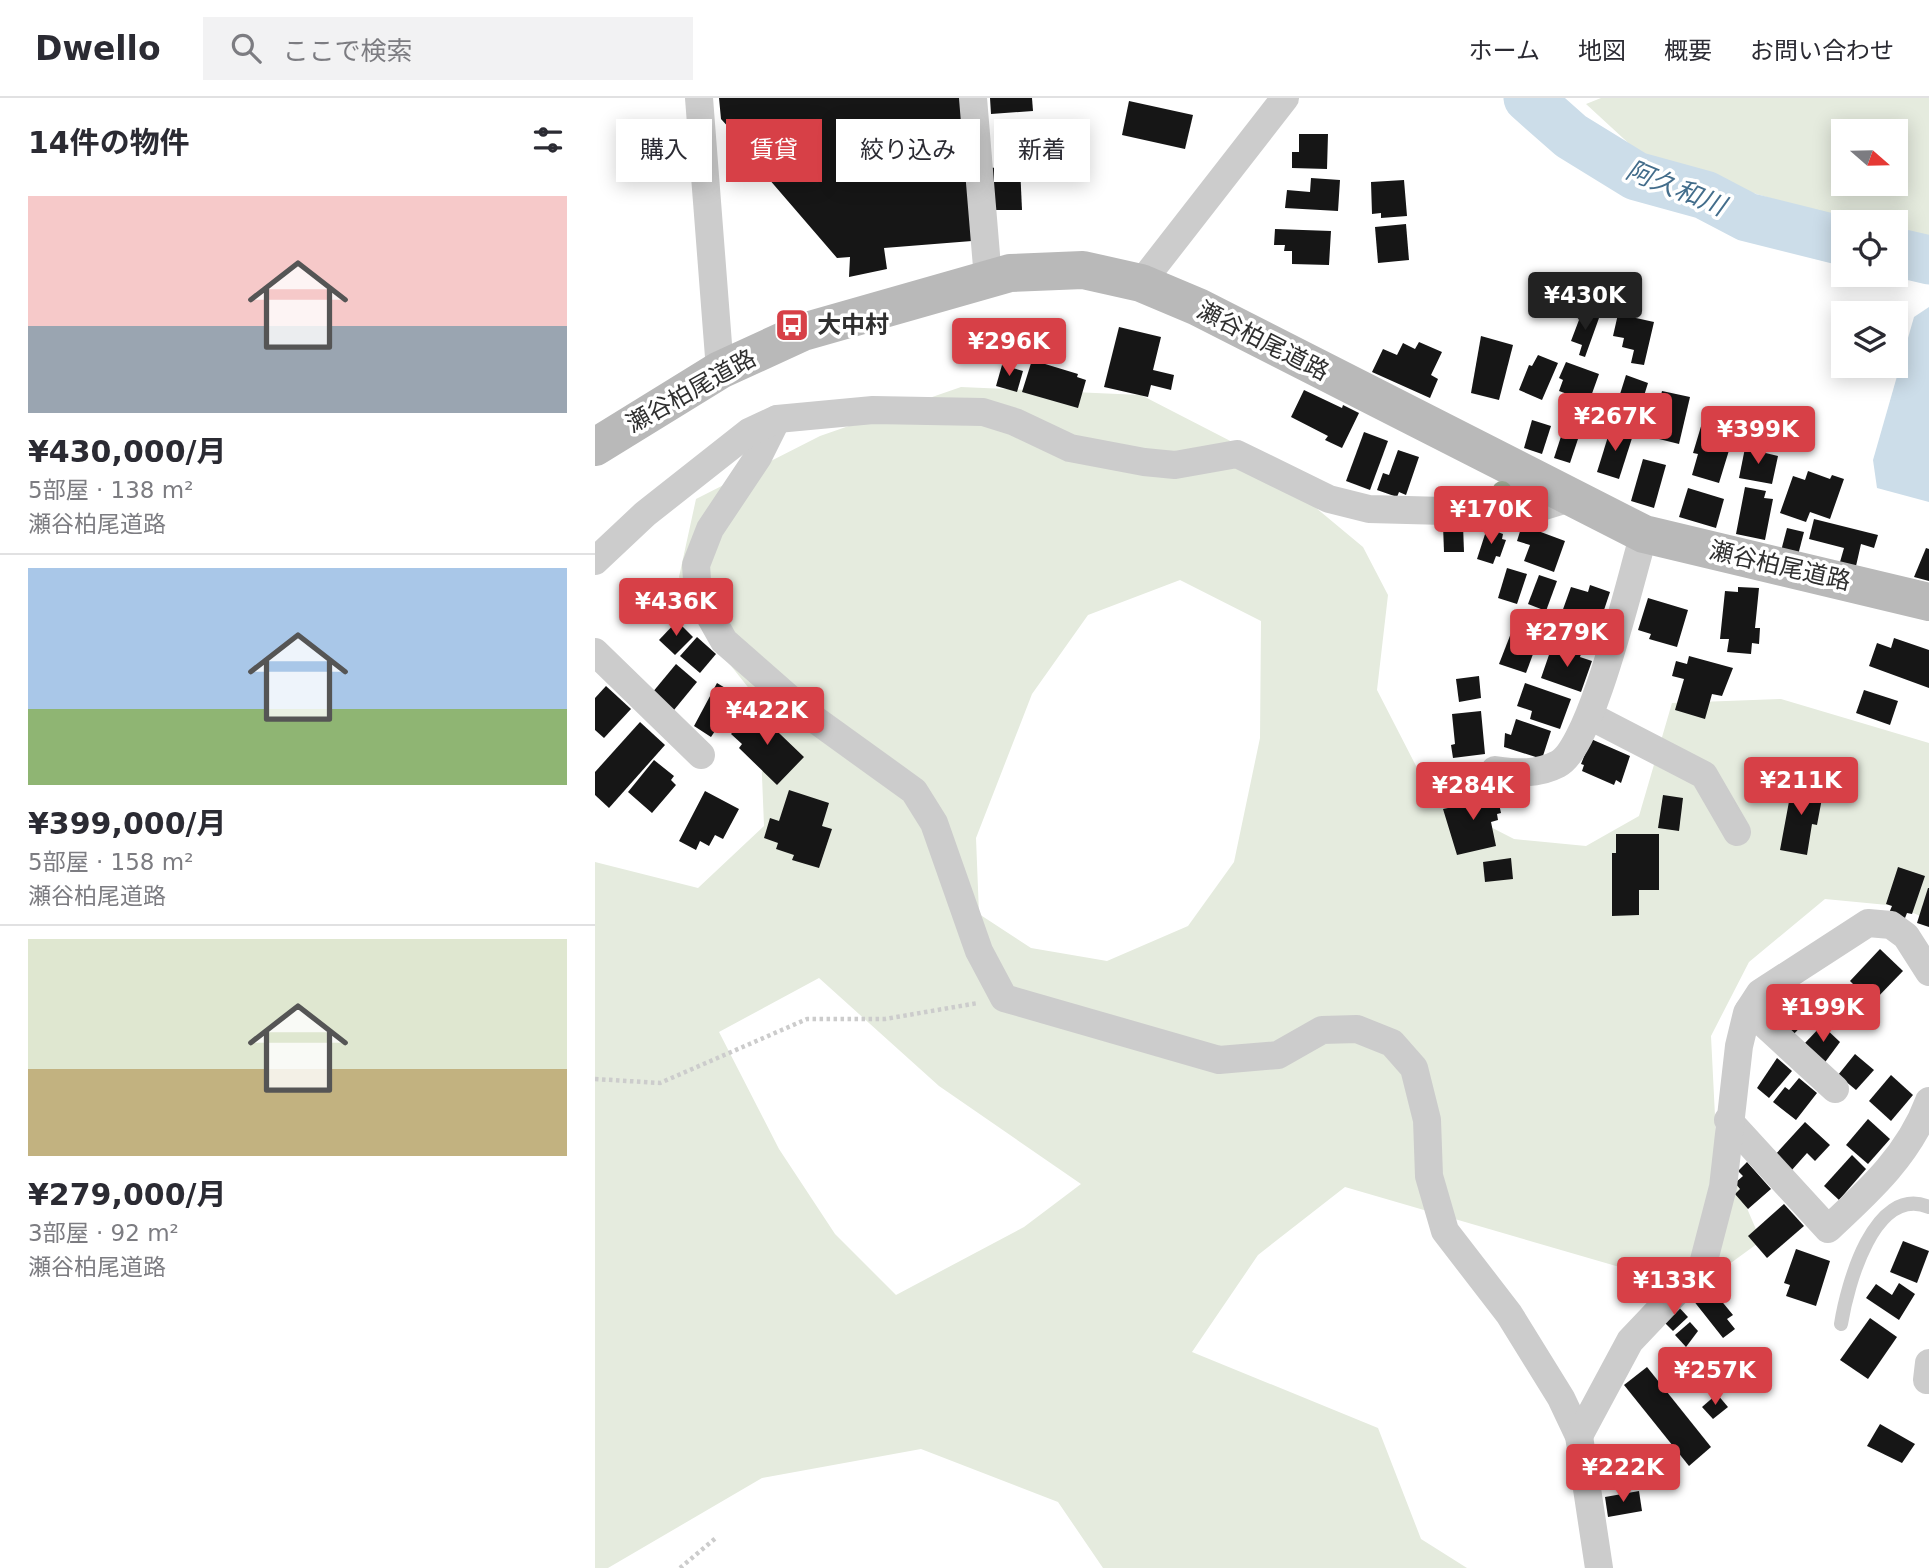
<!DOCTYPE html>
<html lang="ja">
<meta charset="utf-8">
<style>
body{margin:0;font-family:"DejaVu Sans","Noto Sans JP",sans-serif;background:#f2f2f3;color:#2b2b33;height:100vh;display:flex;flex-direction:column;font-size:26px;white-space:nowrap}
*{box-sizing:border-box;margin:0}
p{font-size:23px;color:#7c7c81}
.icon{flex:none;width:38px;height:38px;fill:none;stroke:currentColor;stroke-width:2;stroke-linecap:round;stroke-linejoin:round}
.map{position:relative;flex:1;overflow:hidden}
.drawer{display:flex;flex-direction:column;background:#fff;width:595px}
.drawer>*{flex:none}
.banner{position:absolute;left:21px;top:21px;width:665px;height:63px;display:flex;gap:14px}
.needle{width:46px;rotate:110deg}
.buttons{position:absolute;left:1236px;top:21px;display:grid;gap:14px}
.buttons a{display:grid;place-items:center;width:77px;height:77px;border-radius:0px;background:#fff;box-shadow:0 4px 18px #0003;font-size:35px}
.price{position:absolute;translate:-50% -60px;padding:0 16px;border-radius:7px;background:#d74047;color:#fff;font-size:23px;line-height:46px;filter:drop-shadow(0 2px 4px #0008)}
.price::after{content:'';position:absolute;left:50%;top:42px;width:21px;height:16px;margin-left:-10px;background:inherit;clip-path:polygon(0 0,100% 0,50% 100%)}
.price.current{background:#222;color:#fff}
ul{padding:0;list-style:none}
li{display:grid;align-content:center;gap:14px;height:371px;padding:0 28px}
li+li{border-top:2px solid #e1e1e2}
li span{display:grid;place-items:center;height:217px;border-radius:0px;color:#555}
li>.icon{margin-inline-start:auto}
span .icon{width:126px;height:126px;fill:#fffc;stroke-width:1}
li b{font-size:30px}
h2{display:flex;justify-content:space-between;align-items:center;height:84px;padding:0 28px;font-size:30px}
.pill{padding:0 24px;border-radius:0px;background:#fff;box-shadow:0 4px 18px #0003;font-size:24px;line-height:63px}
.pill.current{background:#d74047;color:#fff}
header{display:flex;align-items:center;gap:42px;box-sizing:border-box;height:98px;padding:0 35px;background:#fff;border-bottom:2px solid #e1e1e2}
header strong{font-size:33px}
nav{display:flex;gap:38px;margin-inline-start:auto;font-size:24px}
.search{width:490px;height:63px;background:#f2f2f3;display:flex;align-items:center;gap:18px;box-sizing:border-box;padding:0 24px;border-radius:0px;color:#7c7c81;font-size:26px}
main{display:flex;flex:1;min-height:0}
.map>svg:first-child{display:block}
.green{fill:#e5ebde;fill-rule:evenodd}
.water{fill:#ccdde9}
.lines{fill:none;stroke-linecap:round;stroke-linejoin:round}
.river{stroke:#ccdde9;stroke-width:49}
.building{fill:#161616}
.path{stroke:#ccc;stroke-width:4.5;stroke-dasharray:3.5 3.5;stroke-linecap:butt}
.lane{stroke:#ccc;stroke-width:14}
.street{stroke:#ccc;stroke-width:28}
.secondary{stroke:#b9b9b9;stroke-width:38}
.tree{fill:#9fab96}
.labels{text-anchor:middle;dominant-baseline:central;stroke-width:7;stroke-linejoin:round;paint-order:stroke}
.poi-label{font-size:24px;font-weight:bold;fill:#2f2f2f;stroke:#fff;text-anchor:start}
.street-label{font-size:24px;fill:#2f2f2f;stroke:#fff}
.water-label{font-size:26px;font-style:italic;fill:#436d8b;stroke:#fff}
</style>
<header>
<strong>Dwello</strong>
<div class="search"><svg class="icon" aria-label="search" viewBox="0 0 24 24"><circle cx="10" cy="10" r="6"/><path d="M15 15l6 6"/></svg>ここで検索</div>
<nav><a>ホーム</a><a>地図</a><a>概要</a><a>お問い合わせ</a></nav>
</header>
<main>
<section class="drawer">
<h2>14件の物件<svg class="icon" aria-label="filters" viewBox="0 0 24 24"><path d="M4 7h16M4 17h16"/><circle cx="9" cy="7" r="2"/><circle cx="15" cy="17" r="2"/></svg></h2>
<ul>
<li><span style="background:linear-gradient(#f6c9c9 60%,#9aa5b1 0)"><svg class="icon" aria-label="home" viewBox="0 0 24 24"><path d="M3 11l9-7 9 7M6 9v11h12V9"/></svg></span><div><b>¥430,000/月</b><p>5部屋 · 138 m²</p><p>瀬谷柏尾道路</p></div></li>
<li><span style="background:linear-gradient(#a9c7e8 65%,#8fb573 0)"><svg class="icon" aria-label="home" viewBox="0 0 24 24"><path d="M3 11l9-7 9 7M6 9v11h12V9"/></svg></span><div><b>¥399,000/月</b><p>5部屋 · 158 m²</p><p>瀬谷柏尾道路</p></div></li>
<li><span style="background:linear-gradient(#dfe7d0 60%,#c2b280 0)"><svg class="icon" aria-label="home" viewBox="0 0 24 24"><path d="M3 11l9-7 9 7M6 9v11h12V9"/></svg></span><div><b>¥279,000/月</b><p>3部屋 · 92 m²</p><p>瀬谷柏尾道路</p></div></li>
</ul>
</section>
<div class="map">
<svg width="1334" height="1470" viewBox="0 0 1334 1470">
<rect width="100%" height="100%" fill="#fff"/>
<!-- green -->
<g class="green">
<path d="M1006,0h328v149l-34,-11v-14h-44l-202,-60 -63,-58zM1248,33h52v53h-52z"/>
<path d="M366,289l180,8 103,53 119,99 25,48 -11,95 55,107 82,42 72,7 53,-30 33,-113 109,-4 148,44v177l-31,-14 -73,-7 -76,63 -38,74 5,100 45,105 -66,48 -350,-102 -87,68 -66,97 186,76 43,111 46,29h-364l-45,-66 -137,-53 -159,29 -154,90h-13v-706l103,26 66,-62 -5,-125 -39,-49 -41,-75 17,-78 124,-63zM585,482l81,41 -1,117 -26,124 -46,64 -81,35 -76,-13 -52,-34 -3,-76 56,-144 56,-79zM224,880l120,108 142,98 -57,43 -128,68 -61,-61 -56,-85 -60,-117z"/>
</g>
<!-- water -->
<path class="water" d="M1334,209v195l-52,-14 -4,-28 41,-143z"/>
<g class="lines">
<!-- river -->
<g class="river">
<path d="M933,0l43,38 65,40 69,19 42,22 96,24"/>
<path d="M1300,154l34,8"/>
</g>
</g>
<!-- building -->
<g class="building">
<path d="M124,0h241l12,143 -88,7 3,21 -38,8 1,-20 -13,1 -81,-94 -4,-25 -11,2 -20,-22z"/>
<path d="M395,0h42l1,13 -42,3z"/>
<path d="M534,3l64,14 -8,34 -63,-14z"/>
<path d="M704,36h29l-1,35 -35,-1v-16h7z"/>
<path d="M425,68l2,44h-31l-2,-42z"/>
<path d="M716,80l29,2 -2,31 -53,-3 2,-18 23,2z"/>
<path d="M809,82l3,36 -26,2v-5l-9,1 -1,-32z"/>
<path d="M811,126l3,36 -31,3 -3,-36z"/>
<path d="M680,131l56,2 -2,34 -37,-1v-13h-8l1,-6h-11z"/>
<path d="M987,214l17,6 -14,39 -6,-2 3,-10 -11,-4z"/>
<path d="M1023,216l36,8 -10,43 -13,-2 3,-13 -12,-3 2,-9 -11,-2z"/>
<path d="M524,229l42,10 -8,33 21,5 -3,15 -20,-5 -3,12 -44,-10z"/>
<path d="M886,238l32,9 -14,55 -28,-7z"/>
<path d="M824,244l23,10 -11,23 7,4 -8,19 -58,-26 11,-23 14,6 6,-12 12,6z"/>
<path d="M943,257l20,8 -16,37 -23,-10 10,-25 3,1z"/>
<path d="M437,262l46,14 -1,3 9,3 -8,28 -56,-16z"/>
<path d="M971,264l33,12 -10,28 -30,-11 4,-11 -4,-2z"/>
<path d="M407,267l21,6 -6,21 -21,-6z"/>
<path d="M1031,277l22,8 -11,35 -22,-8z"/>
<path d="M709,292l38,18 1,-3 16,8 -17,35 -17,-8 3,-4 -37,-19z"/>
<path d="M1067,293l28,6 -11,47 -28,-7z"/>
<path d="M973,317l16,6 -14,42 -16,-5z"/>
<path d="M937,322l19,6 -9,28 -18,-6z"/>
<path d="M1107,325l32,11 -15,49 -27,-8 6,-21 -5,-1z"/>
<path d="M1016,329l22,8 -14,44 -22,-7z"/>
<path d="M769,334l24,9 -18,49 -24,-9z"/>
<path d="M1150,350l33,8 -6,28 -33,-6z"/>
<path d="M803,352l21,7 -13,38 -7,-3 -2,5 -20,-7 6,-17 6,2z"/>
<path d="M1048,361l23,6 -12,43 -23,-7z"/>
<path d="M1213,373l22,8 2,-4 12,4 -14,40 -20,-7 -4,10 -26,-9 13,-37 12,4z"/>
<path d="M1150,389l21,4 -2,7 9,1 -8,41 -29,-6z"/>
<path d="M1093,390l36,11 -8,29 -37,-11z"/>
<path d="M1219,421l64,16 -4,13 -13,-4 -5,22 -16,-4 4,-14 -35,-9z"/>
<path d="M848,427h20l1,27h-20z"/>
<path d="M927,427l43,16 -11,31 -30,-11 6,-16 -13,-4z"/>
<path d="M892,430l16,6 -1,5 4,1 -6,17 -4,-1 -3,8 -16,-5z"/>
<path d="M1192,430l17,4 -6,23 -17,-4z"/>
<path d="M1331,450l3,1v32l-15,-4z"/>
<path d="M912,470l20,6 -10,30 -19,-6z"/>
<path d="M944,477l18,6 -11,30 -18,-7z"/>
<path d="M71,485l18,17 -23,22 -11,-11 8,-11 -3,-3z"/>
<path d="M995,487l20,7 -11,33 -37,-13 9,-25 17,5z"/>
<path d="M1143,489l21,1 -4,40h5l-1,16 -7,-1 -1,11 -24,-2 2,-13h-9l5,-48 13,1z"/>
<path d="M1053,500l40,12 -11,37 -28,-8 2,-5 -13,-4z"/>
<path d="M82,523l16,16 -18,18 -16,-15z"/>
<path d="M918,530l26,10 -13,35 -27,-9z"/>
<path d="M102,539l19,17 -16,19 -20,-17z"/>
<path d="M1299,540l35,12v38l-60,-22 8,-23 14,5z"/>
<path d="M972,547l15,6 -2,6 12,4 -11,31 -40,-14 10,-29 13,4z"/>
<path d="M1094,558l44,12 -11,28 -10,-2 -7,25 -30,-9 9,-31 -12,-3 4,-15 11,3z"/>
<path d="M81,566l21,18 -23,28 -22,-17z"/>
<path d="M884,578l2,22 -22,4 -3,-23z"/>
<path d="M122,585l15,9 -2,5 5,4 -24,36 -17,-11z"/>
<path d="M930,585l46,16 -11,30 -30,-10 2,-8 -15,-5z"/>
<path d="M11,588l25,23 -27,29 -9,-8v-32z"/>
<path d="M1269,592l34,11 -8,24 -34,-12z"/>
<path d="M159,611l50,48 -27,28 -38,-37 3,-4 -11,-10z"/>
<path d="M886,613l4,43 -32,4 -2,-13 4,-1 -3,-30z"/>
<path d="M921,621l35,12 -9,28 -38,-12 1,-14 6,2z"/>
<path d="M45,624l25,23 -56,63 -14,-13v-23z"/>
<path d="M996,641l39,17 -9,27 -5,-3 -2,5 -32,-14 2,-6 -3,-1z"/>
<path d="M59,662l20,16 -3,4 5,5 -24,28 -24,-21z"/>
<path d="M1198,682l24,4 -1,8 7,1 -6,32 -5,-1 -5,31 -27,-5z"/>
<path d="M194,692l40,13 -7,23 10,3 -13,39 -27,-8 2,-5 -18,-6 2,-6 -14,-5 6,-20 9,3z"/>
<path d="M110,693l34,18 -16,30 -8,-4 -6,11 -9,-5 -4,9 -17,-9z"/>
<path d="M885,693l2,6 15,-3 4,19 -4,1 1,6 -7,2 5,24 -39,9 -14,-46 10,-2 -2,-9z"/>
<path d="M1068,697l20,3 -4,33 -21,-3z"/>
<path d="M1021,736h43v56h-20v25l-27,1v-63h4z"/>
<path d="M916,760l2,21 -28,3 -2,-20z"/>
<path d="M1303,769l27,9 -13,38 -5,-1 -2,5 -16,-5 3,-7 -6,-2z"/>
<path d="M1333,790h1v39l-12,-4z"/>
<path d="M1285,851l23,22 -31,32 -22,-22z"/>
<path d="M1200,899l17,18 -21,22 -18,-19z"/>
<path d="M1227,927l18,17 -17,23 -18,-22z"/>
<path d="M1260,956l19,16 -18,20 -18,-15z"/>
<path d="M1182,960l15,13 -23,27 -12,-10z"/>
<path d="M1296,977l22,20 -22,26 -22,-20z"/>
<path d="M1204,980l18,15 -21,27 -23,-18 12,-15 4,3z"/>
<path d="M1273,1021l22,20 -22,25 -22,-19z"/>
<path d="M1210,1024l25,23 -15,16 -8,-8 -16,18 -17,-15z"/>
<path d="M1257,1057l14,14 -27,31 -15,-14z"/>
<path d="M1152,1064l24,27 -23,20 -13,-15 5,-5 -5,-6 8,-7 -5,-5z"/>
<path d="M1189,1106l20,22 -37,32 -19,-22z"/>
<path d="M1308,1143l26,10 -12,32 -27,-11z"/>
<path d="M1201,1151l34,12 -14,45 -30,-10 4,-11 -6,-2z"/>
<path d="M1304,1185l16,11 -16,26 -33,-22 10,-14 16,11z"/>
<path d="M1115,1189l23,28 -6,4 8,10 -12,9 -30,-38z"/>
<path d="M1080,1205l13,14 -15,14 -14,-14z"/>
<path d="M1275,1220l27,19 -29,42 -28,-19z"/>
<path d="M1095,1224l8,9 -12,16 -11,-12z"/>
<path d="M1052,1269l64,80 -22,19 -65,-81z"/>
<path d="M1122,1296l11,13 -15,12 -11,-12z"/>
<path d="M1285,1326l35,20 -13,19 -35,-17z"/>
<path d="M1044,1393l3,20 -34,6 -3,-20z"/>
</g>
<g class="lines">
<!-- path -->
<g class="path">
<path d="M0,981l65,4 147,-64h78l93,-16"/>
<path d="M85,1470l37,-31"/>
</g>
<!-- lane -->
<path class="lane" d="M1246,1226c6,-38 33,-140 88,-117"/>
<!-- street -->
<g class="street">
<path d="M104,0l21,272"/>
<path d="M378,0l15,181"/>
<path d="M546,185l144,-185"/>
<path d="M182,321l-19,38 -48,72 -14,36 2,30 26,46 82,72 108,78 20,32 45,128 25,47 215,62 59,-5 44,-25 35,-1 35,14 22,25 13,52 2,56 16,55 64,83 52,84 18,38 20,132"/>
<path d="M0,463l50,-47 104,-82 28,-13 96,-9 110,2 32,10 55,26 74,14 31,3 62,-11 92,45 40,10 152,4 49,-15"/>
<path d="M0,554l106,103"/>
<path d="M995,618l114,59 33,57"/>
<path d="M900,672c22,3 42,5 63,-6 34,-17 73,-188 86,-230"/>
<path d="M1154,912l86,79"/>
<path d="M1133,1022l100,109c41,-38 81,-74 101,-128"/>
<path d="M1332,1282l2,-17"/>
<path d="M984,1338l51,-95 73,-77 20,-77 16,-141 8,-33 13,-20 108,-70 23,2 15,11 23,36"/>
</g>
<!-- secondary -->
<path class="secondary" d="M0,349l125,-77 83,-38 207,-59 73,-3 58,13 57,24 446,227 285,68"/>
</g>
<!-- trees -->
<circle class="tree" cx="907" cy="393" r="10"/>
<!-- icons -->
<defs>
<g id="bus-square" transform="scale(1.75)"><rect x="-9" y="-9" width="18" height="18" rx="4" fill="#d74047" stroke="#fff"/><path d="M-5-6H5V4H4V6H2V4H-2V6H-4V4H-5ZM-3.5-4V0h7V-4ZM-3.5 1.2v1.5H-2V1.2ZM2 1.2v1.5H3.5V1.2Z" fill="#fff"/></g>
</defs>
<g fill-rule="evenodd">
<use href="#bus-square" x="197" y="227"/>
</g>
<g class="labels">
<!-- poi labels -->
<g class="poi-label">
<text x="222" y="227">大中村</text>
</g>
<!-- street labels -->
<g class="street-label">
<text transform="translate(668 243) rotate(27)">瀬谷柏尾道路</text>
<text transform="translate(96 293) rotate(-29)">瀬谷柏尾道路</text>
<text transform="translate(1185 468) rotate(13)">瀬谷柏尾道路</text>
</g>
<!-- water labels -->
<g class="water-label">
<text transform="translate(1081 90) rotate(22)">阿久和川</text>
</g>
</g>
</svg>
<div class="buttons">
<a><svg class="needle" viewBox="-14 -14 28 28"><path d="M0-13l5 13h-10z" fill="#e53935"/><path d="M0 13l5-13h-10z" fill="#7c7c81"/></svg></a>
<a><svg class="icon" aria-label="locate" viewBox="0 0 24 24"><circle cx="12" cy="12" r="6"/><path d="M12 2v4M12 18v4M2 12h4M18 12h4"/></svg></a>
<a><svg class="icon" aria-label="layers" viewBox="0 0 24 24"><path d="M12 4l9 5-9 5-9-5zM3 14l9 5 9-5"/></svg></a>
</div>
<b class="price current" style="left:990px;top:234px">¥430K</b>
<b class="price" style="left:414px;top:280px">¥296K</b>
<b class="price" style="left:1020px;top:355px">¥267K</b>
<b class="price" style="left:1163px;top:368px">¥399K</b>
<b class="price" style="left:896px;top:448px">¥170K</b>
<b class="price" style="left:81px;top:540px">¥436K</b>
<b class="price" style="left:972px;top:571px">¥279K</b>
<b class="price" style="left:172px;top:649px">¥422K</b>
<b class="price" style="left:1206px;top:719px">¥211K</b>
<b class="price" style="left:878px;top:724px">¥284K</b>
<b class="price" style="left:1228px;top:946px">¥199K</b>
<b class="price" style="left:1079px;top:1219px">¥133K</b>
<b class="price" style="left:1120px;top:1309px">¥257K</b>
<b class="price" style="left:1028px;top:1406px">¥222K</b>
<div class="banner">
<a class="pill">購入</a>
<a class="pill current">賃貸</a>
<a class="pill">絞り込み</a>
<a class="pill">新着</a>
</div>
</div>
</main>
